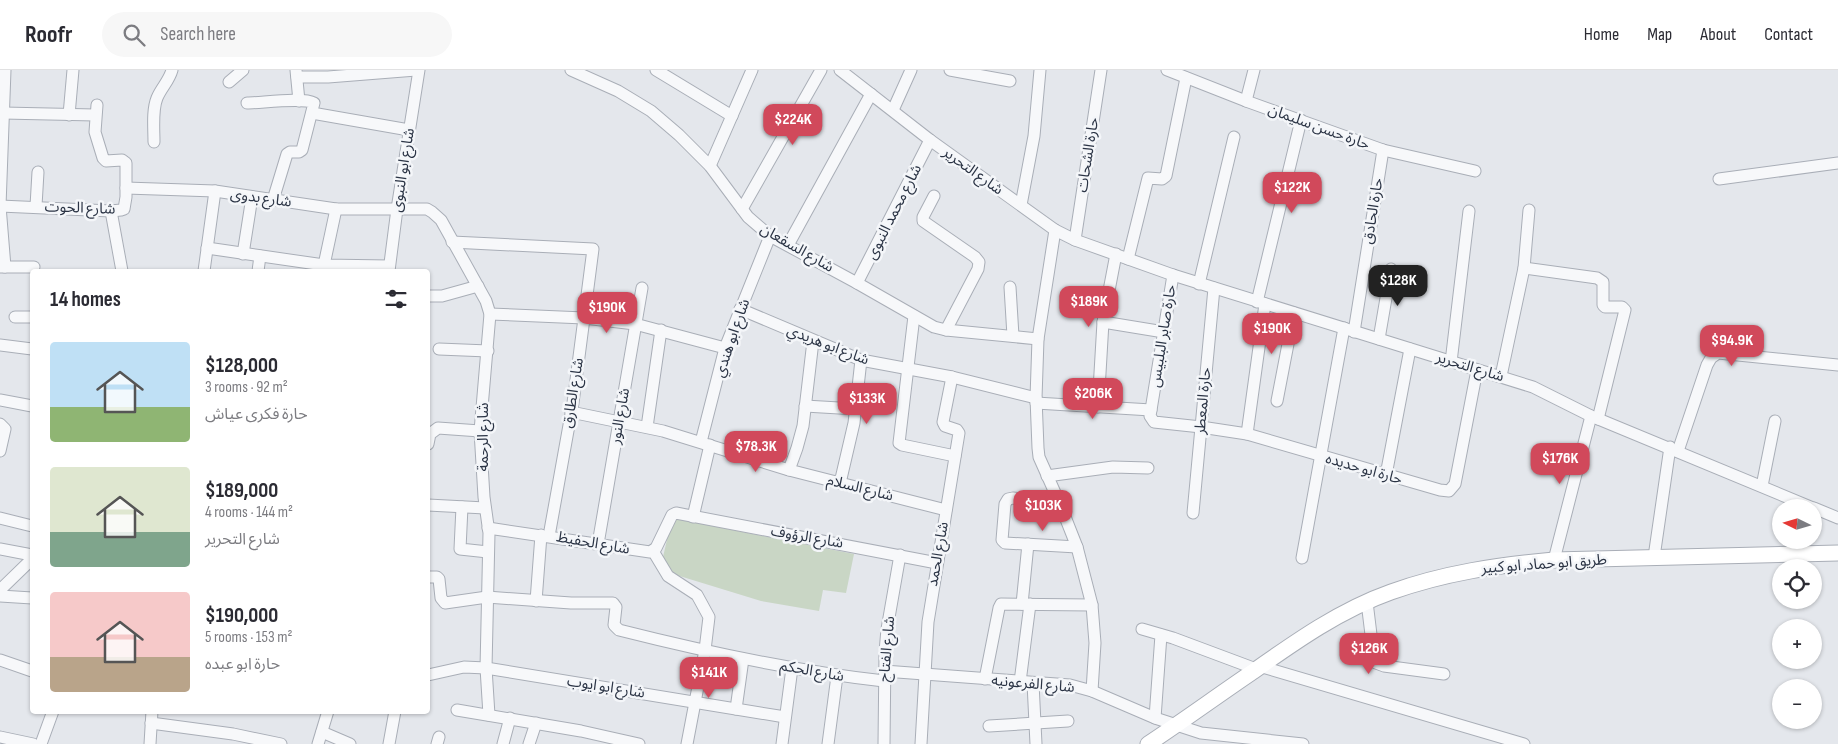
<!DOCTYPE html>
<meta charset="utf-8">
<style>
body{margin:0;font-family:"Sofia Sans Condensed","Noto Sans Arabic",sans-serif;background:#f7f7f7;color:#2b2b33;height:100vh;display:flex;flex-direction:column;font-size:19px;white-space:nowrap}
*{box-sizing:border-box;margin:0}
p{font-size:16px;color:#7c7c81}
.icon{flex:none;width:28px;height:28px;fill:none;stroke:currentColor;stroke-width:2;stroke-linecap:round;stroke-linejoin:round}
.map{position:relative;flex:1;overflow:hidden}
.sheet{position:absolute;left:30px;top:199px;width:400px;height:445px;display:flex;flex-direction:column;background:#fff;border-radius:5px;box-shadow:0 1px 4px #0004}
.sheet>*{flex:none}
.needle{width:32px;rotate:275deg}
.tools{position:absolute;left:1772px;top:429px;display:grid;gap:10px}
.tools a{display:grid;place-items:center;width:50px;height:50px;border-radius:50%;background:#fff;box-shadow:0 1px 4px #0004;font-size:25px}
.price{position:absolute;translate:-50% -42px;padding:0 11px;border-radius:10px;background:#d1495b;color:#fff;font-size:16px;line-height:32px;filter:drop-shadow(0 1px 2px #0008)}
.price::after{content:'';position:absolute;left:50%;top:30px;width:15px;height:11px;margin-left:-8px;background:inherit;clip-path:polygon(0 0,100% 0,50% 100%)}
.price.on{background:#222;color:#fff}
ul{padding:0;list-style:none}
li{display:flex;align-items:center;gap:15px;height:125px;padding:0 20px}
li span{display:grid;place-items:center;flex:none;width:140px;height:100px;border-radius:5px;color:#555}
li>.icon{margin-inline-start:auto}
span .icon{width:60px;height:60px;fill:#fffc;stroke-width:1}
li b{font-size:21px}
h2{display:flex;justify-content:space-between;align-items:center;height:60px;padding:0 20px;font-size:21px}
header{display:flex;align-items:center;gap:30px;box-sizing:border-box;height:70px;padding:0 25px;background:#fff;border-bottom:1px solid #e1e1e2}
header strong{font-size:24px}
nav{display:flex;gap:28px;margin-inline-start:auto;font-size:18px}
.search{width:350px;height:45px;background:#f7f7f7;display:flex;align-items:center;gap:12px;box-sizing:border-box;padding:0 18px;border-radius:28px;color:#7c7c81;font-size:19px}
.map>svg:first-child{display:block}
.green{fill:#c9d6c5}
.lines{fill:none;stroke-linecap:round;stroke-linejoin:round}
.minor-casing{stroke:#a9aeb7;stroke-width:13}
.secondary-casing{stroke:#a9aeb7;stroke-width:17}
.minor{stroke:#f7f8fa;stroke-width:11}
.secondary{stroke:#fff;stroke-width:15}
.labels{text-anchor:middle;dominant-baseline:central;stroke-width:5;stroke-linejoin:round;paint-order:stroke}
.street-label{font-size:15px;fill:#2b3445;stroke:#f4f6f9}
</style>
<header>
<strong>Roofr</strong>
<div class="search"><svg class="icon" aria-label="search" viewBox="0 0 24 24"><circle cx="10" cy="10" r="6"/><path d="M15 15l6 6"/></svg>Search here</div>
<nav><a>Home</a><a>Map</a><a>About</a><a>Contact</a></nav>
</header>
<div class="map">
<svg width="1838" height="674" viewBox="0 0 1838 674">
<rect width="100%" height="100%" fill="#e4e7ec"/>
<!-- green -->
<path class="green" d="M672,448l182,36 -8,39 -23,-3 -4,21 -58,-10 -101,-31z"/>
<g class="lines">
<!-- minor casing -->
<g class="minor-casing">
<g id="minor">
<path d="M5,0l-5,136 5,61"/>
<path d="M296,0l3,31"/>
<path d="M571,0l47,21 33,20 28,24 31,31 38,51 22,19 87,47 77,44 12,3 92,9"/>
<path d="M656,0l76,46"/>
<path d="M840,0l90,70 125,90 20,10 98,35 360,112 58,29 222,92"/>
<path d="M950,0l60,11"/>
<path d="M1167,0l79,31 137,49 92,21"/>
<path d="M297,7h31l88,-7"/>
<path d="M229,12l14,-12"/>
<path d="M1246,31l8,-31"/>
<path d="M247,33c14,0 56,-6 67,0l-12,47 -3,2h-9l-3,2 -14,46"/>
<path d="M893,40l18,-40"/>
<path d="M3,43l92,2"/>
<path d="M312,43l97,17"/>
<path d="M69,45l4,-45"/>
<path d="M154,72c0,-13 -2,-32 3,-44 4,-10 12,-17 15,-28"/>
<path d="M710,96l42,-96"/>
<path d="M1719,109l119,-16"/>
<path d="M126,118l89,3 121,18h91l5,3 9,8 45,81 4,13 -10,117 4,66 5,36 -3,135 3,47"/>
<path d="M934,126l-11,21v4l52,36 4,5 -1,7 -32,61"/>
<path d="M1021,135l13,-69 6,-66"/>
<path d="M0,136l111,5 10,-1 3,-1 2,-12v-34l-4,-3 -16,1 -3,-3 -8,-26 2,-27"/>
<path d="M36,136l2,-34"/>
<path d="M742,139l79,-139"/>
<path d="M111,141l11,60"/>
<path d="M1055,160l-17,109 -2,59 2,50 1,9 21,47 17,43 15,58 3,38 -3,48"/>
<path d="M1075,170l26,-170"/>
<path d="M452,172l141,7 -20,154 -24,133"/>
<path d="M788,175l83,-151"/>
<path d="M207,178l117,17 65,1"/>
<path d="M243,184l9,-57"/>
<path d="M1128,189l20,-81 14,1 4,-3 20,-98"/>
<path d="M324,195l12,-56"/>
<path d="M0,197h34"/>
<path d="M1524,198l73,10 6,4v23l2,2h17l3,3 -27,109"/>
<path d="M204,201l11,-80"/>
<path d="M258,201l2,-15"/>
<path d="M389,201l8,-62 22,-139"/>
<path d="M1173,205l-23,141 4,6 47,5 46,7 193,56 9,1 6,-7 22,-114"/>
<path d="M857,213l73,-143"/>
<path d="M1199,214l35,-147"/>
<path d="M1010,217l3,49"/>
<path d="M428,226h14l36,-10"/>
<path d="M1257,232l44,-182"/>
<path d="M740,239l121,51 91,17 84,21"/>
<path d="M490,244l94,4 51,6 90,24"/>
<path d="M914,246l-15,127 3,2 53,11"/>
<path d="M15,247h17"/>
<path d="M1103,252l61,10"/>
<path d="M1354,262l29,-182"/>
<path d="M1379,269l12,-70"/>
<path d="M0,275l32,4"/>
<path d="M439,279l49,2"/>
<path d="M1451,292l18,-151"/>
<path d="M1501,306l23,-108 5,-58"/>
<path d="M0,330l32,6"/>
<path d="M1277,331l17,-88"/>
<path d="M1036,333l115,7"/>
<path d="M805,336l51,3"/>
<path d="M1098,337l5,-85 13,-68"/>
<path d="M571,342l92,19 126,39 157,40"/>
<path d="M0,354l5,5 -5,22"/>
<path d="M647,357l14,-97"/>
<path d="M1247,364l18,-130"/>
<path d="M701,372l24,-94 45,-112"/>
<path d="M428,374l2,-10 8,-6 42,3"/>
<path d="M1678,381l29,-86 4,-7 7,-5 120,12"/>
<path d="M789,400l8,-22 6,-22 10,-85"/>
<path d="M1386,405l24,-126"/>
<path d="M1047,406l66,-9 35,1"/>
<path d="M840,413l14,-60 7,-63"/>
<path d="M1762,416l13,-65"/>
<path d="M1060,434l-47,-6 -5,1 -3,5 -3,36 3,3 72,4"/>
<path d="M428,435l57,3"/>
<path d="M462,437l-2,42 28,3"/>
<path d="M1814,438l24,10"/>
<path d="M1193,443l21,-225"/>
<path d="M693,447l17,-72"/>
<path d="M0,448l32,8"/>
<path d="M488,458l162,24 6,-4 16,-33 4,-2 261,50"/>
<path d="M598,474l44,-256"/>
<path d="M0,479l32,6"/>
<path d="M653,481l15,25 29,19 12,22 -4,33 -18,94"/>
<path d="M1654,487l16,-110"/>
<path d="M1302,488l42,-230"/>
<path d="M1554,490l37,-144"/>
<path d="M428,507h9l2,2 2,19 4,5 42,-6 84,6h42l3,4 -2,18 5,5c87,22 175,41 265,51"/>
<path d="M0,520l32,-31"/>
<path d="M0,526l32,2"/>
<path d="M536,531l5,-66"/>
<path d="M1367,532l7,57 2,4 8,3 60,8"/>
<path d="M1022,534l6,-60"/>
<path d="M1142,559l31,9 83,31"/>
<path d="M0,590l32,11"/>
<path d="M1259,596l265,78"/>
<path d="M884,601l186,14 22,6 63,27 46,15 102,11"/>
<path d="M428,605l36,-8 22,1 299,49"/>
<path d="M985,609l14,-71 2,-4 91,1"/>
<path d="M1020,612l10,-78"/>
<path d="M1033,613l3,61"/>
<path d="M736,639l7,-50"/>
<path d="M457,640l124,21 58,13"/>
<path d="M1155,648l6,-83"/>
<path d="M151,653l82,11 48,10"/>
<path d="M989,656l79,-5"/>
<path d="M322,662l28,12"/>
<path d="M0,667l33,7"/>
<path d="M41,674l12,-33"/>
<path d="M150,674l2,-33"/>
<path d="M318,674l10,-33"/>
<path d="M389,674l6,-33"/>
<path d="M437,674l2,-7"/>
<path d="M503,674l7,-26"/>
<path d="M529,674l7,-21"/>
<path d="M782,674l10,-76"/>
<path d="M828,674l9,-68"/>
<path d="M884,674l1,-92 2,-23 13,-74"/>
<path d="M921,674l7,-122 31,-189 -2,-3 -12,-4 -2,-4 9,-45"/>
</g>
</g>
<!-- secondary casing -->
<g class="secondary-casing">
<path id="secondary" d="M1148,674c35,-23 69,-48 103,-71 44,-31 89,-63 140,-81 53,-19 107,-27 163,-32l284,-7"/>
</g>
<!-- minor -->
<use href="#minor" class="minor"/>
<!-- secondary -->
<use href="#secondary" class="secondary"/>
</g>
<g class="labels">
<!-- street labels -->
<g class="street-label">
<text transform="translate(1319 57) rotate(20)">حارة حسن سليمان</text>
<text transform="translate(1088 85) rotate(-81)">حارة الشحات</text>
<text transform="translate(403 100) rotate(-81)">شارع ابو النبوى</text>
<text transform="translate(973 101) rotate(36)">شارع التحرير</text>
<text transform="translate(261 128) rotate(8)">شارع بدوى</text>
<text transform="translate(80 138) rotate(2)">شارع الحوت</text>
<text transform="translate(1373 141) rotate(-81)">حارة الحادق</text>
<text transform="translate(894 142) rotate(-63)">شارع محمد النبوى</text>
<text transform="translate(797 178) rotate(30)">شارع السقعان</text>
<text transform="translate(1163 266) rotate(-81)">حارة صابر البلبيس</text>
<text transform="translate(732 268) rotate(-71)">شارع ابو هندي</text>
<text transform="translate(828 275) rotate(21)">شارع ابو هريدي</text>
<text transform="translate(1470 297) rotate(17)">شارع التحرير</text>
<text transform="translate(573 323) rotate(-81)">شارع الطارق</text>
<text transform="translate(1203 331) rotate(-85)">حارة المعطر</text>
<text transform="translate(620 346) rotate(-80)">شارع النور</text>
<text transform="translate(483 367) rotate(-90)">شارع الرحمة</text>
<text transform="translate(1364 399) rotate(16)">حارة ابو حديده</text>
<text transform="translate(860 418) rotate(14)">شارع السلام</text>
<text transform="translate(807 467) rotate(10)">شارع الرؤوف</text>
<text transform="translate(593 473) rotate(10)">شارع الحفيظ</text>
<text transform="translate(938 484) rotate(-80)">شارع الحمد</text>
<text transform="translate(1544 494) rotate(-4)">طريق ابو حماد, ابو كبير</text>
<text transform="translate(887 579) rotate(-85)">شارع الفتاح</text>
<text transform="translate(812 601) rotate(10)">شارع الحكم</text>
<text transform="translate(1033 614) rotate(5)">شارع الفرعونيه</text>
<text transform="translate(606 617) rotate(9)">شارع ابو ايوب</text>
</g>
</g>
</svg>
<div class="tools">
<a><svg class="needle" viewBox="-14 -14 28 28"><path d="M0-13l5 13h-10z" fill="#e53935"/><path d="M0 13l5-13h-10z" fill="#7c7c81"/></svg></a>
<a><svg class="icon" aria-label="locate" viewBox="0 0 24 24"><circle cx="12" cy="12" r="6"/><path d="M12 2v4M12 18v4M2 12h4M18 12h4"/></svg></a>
<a>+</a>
<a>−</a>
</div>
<b class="price" style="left:793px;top:76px">$224K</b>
<b class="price" style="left:1292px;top:144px">$122K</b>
<b class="price on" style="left:1398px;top:237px">$128K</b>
<b class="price" style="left:1089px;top:258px">$189K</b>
<b class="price" style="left:607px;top:264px">$190K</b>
<b class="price" style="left:1272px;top:285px">$190K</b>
<b class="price" style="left:1732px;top:297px">$94.9K</b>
<b class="price" style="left:1093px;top:350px">$206K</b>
<b class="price" style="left:867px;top:355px">$133K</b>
<b class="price" style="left:756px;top:403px">$78.3K</b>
<b class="price" style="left:1560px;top:415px">$176K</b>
<b class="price" style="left:1043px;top:462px">$103K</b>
<b class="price" style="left:1369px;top:605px">$126K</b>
<b class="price" style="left:709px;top:629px">$141K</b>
<section class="sheet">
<h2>14 homes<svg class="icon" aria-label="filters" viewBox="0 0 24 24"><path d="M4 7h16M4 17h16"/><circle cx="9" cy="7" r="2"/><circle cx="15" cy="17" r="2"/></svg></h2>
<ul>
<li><span style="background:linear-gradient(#bfe0f5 65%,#8fb573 0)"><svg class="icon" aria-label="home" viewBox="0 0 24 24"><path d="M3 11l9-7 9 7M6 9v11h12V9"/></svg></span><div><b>$128,000</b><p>3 rooms · 92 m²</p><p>حارة فكرى عياش</p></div></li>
<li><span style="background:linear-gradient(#dfe7d0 65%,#7fa58c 0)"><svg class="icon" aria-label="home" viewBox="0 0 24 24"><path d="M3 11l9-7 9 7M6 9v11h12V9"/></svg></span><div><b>$189,000</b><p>4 rooms · 144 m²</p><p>شارع التحرير</p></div></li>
<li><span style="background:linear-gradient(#f6c9c9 65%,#b9a48a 0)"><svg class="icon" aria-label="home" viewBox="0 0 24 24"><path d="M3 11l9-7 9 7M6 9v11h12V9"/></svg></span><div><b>$190,000</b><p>5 rooms · 153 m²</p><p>حارة ابو عبده</p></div></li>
</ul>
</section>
</div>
